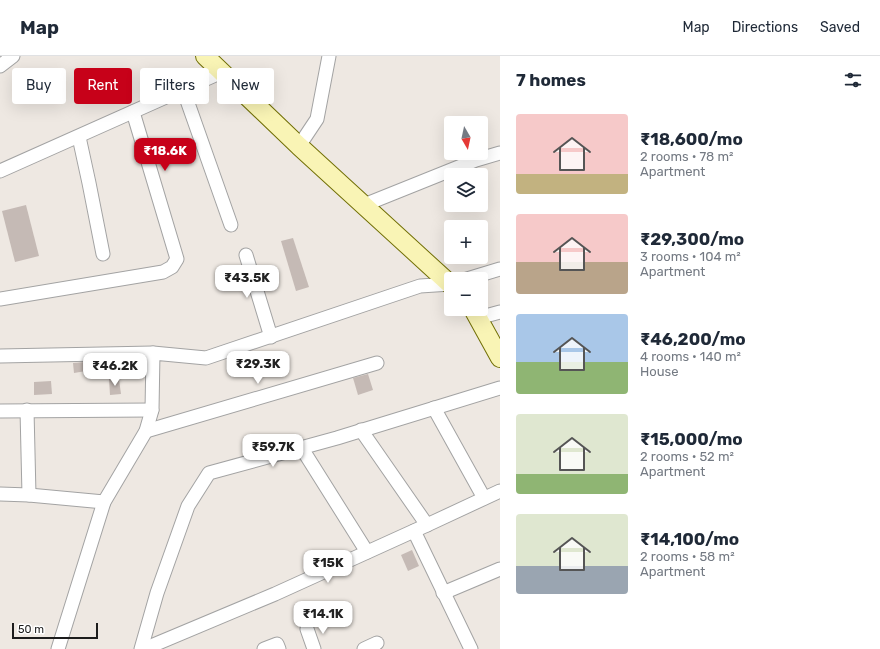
<!DOCTYPE html>
<meta charset="utf-8">
<style>
body{margin:0;font-family:Rubik,sans-serif;background:#f6f6f7;color:#1f2937;height:100vh;display:flex;flex-direction:column;font-size:15px;white-space:nowrap}
*{box-sizing:border-box;margin:0}
p{font-size:13px;color:#747a83}
.icon{flex:none;width:22px;height:22px;fill:none;stroke:currentColor;stroke-width:2;stroke-linecap:round;stroke-linejoin:round}
.map{position:relative;flex:1;overflow:hidden}
.details{display:flex;flex-direction:column;background:#fff;width:380px}
.details>*{flex:none}
.guide{position:absolute;left:12px;top:12px;width:380px;height:36px;display:flex;gap:8px}
.needle{width:26px;rotate:171deg}
.buttons{position:absolute;left:444px;top:60px;display:grid;gap:8px}
.buttons a{display:grid;place-items:center;width:44px;height:44px;border-radius:4px;background:#fff;box-shadow:0 4px 16px #0002;font-size:20px}
.scale{position:absolute;left:12px;bottom:10px;width:86px;box-sizing:border-box;padding-left:4px;border:2px solid #1c1c1c;border-top:0;font-size:11px;line-height:14px;white-space:nowrap;color:#1c1c1c;-webkit-text-stroke:3px #fff;paint-order:stroke}
.price{position:absolute;translate:-50% -34px;padding:0 9px;border-radius:8px;background:#fff;color:#222;font-size:13px;line-height:26px;filter:drop-shadow(0 1px 2px #0008)}
.price::after{content:'';position:absolute;left:50%;top:24px;width:12px;height:9px;margin-left:-6px;background:inherit;clip-path:polygon(0 0,100% 0,50% 100%)}
.price.current{background:#c70119;color:#fff}
ul{padding:0;list-style:none}
li{display:flex;align-items:center;gap:12px;height:100px;padding:0 16px}
li span{display:grid;place-items:center;flex:none;width:112px;height:80px;border-radius:4px;color:#555}
li>.icon{margin-inline-start:auto}
span .icon{width:48px;height:48px;fill:#fffc;stroke-width:1}
li b{font-size:17px}
h2{display:flex;justify-content:space-between;align-items:center;height:48px;padding:0 16px;font-size:17px}
.pill{padding:0 14px;border-radius:4px;background:#fff;box-shadow:0 4px 16px #0002;font-size:14px;line-height:36px}
.pill.current{background:#c70119;color:#fff}
header{display:flex;align-items:center;gap:24px;box-sizing:border-box;height:56px;padding:0 20px;background:#fff;border-bottom:1px solid #e0e1e3}
header strong{font-size:19px}
nav{display:flex;gap:22px;margin-inline-start:auto;font-size:14px}
main{display:flex;flex:1;min-height:0}
.map>svg:first-child{display:block}
.building{fill:#c5bab5}
.lines{fill:none;stroke-linecap:round;stroke-linejoin:round}
.street-casing{stroke:#a3a3a3;stroke-width:15}
.secondary-casing{stroke:#716f05;stroke-width:20}
.street{stroke:#fff;stroke-width:13}
.secondary{stroke:#f9f4b5;stroke-width:18}
</style>
<header>
<strong>Map</strong>
<nav><a>Map</a><a>Directions</a><a>Saved</a></nav>
</header>
<main>
<div class="map">
<svg width="500" height="593" viewBox="0 0 500 593">
<rect width="100%" height="100%" fill="#eee8e2"/>
<!-- building -->
<g class="building">
<path d="M26,149l13,51 -24,6 -13,-51z"/>
<path d="M293,182l16,49 -13,4 -15,-50z"/>
<path d="M85,306l1,9 -12,2 -1,-10z"/>
<path d="M368,318l5,16 -15,5 -5,-17z"/>
<path d="M109,323h10l2,15 -11,1z"/>
<path d="M51,325l1,13 -18,1v-13z"/>
<path d="M412,494l7,16 -11,5 -7,-16z"/>
</g>
<g class="lines">
<!-- street casing -->
<g class="street-casing">
<g id="street">
<path d="M0,10l13,-10"/>
<path d="M183,33l48,136"/>
<path d="M79,81l10,46 14,71"/>
<path d="M299,90l18,-27 12,-63"/>
<path d="M0,115l222,-99"/>
<path d="M364,149l112,-45 24,-7"/>
<path d="M246,199l25,82"/>
<path d="M467,223l33,-10"/>
<path d="M0,243l163,-27 9,-5 5,-8 -44,-147"/>
<path d="M478,262l22,-6"/>
<path d="M0,300l153,-3"/>
<path d="M434,352l50,90"/>
<path d="M27,354l2,85"/>
<path d="M0,355l152,-1"/>
<path d="M361,374l66,95"/>
<path d="M146,375l231,-68"/>
<path d="M301,391l66,105"/>
<path d="M0,438l29,1 75,7"/>
<path d="M414,475l57,118"/>
<path d="M443,537l57,-24"/>
<path d="M307,573l7,20"/>
<path d="M58,593l46,-147 42,-71 6,-21 1,-57 53,5 214,-72 31,-2"/>
<path d="M141,593l16,-56 31,-87 21,-33 128,-35 163,-50"/>
<path d="M144,593l131,-55 152,-69 73,-34"/>
<path d="M264,593l13,-5 2,5"/>
<path d="M364,593l13,-6"/>
</g>
</g>
<!-- secondary casing -->
<g class="secondary-casing">
<g id="secondary">
<path d="M205,0l94,90 152,139"/>
<path d="M473,253l27,49"/>
</g>
</g>
<!-- street -->
<use href="#street" class="street"/>
<!-- secondary -->
<use href="#secondary" class="secondary"/>
</g>
</svg>
<div class="buttons">
<a><svg class="needle" viewBox="-14 -14 28 28"><path d="M0-13l5 13h-10z" fill="#e53935"/><path d="M0 13l5-13h-10z" fill="#747a83"/></svg></a>
<a><svg class="icon" aria-label="layers" viewBox="0 0 24 24"><path d="M12 4l9 5-9 5-9-5zM3 14l9 5 9-5"/></svg></a>
<a>+</a>
<a>−</a>
</div>
<div class="scale">50 m</div>
<b class="price current" style="left:165px;top:116px">₹18.6K</b>
<b class="price" style="left:247px;top:243px">₹43.5K</b>
<b class="price" style="left:258px;top:329px">₹29.3K</b>
<b class="price" style="left:115px;top:331px">₹46.2K</b>
<b class="price" style="left:273px;top:412px">₹59.7K</b>
<b class="price" style="left:328px;top:528px">₹15K</b>
<b class="price" style="left:323px;top:579px">₹14.1K</b>
<div class="guide">
<a class="pill">Buy</a>
<a class="pill current">Rent</a>
<a class="pill">Filters</a>
<a class="pill">New</a>
</div>
</div>
<section class="details">
<h2>7 homes<svg class="icon" aria-label="filters" viewBox="0 0 24 24"><path d="M4 7h16M4 17h16"/><circle cx="9" cy="7" r="2"/><circle cx="15" cy="17" r="2"/></svg></h2>
<ul>
<li><span style="background:linear-gradient(#f6c9c9 75%,#c2b280 0)"><svg class="icon" aria-label="home" viewBox="0 0 24 24"><path d="M3 11l9-7 9 7M6 9v11h12V9"/></svg></span><div><b>₹18,600/mo</b><p>2 rooms · 78 m²</p><p>Apartment</p></div></li>
<li><span style="background:linear-gradient(#f6c9c9 60%,#b9a48a 0)"><svg class="icon" aria-label="home" viewBox="0 0 24 24"><path d="M3 11l9-7 9 7M6 9v11h12V9"/></svg></span><div><b>₹29,300/mo</b><p>3 rooms · 104 m²</p><p>Apartment</p></div></li>
<li><span style="background:linear-gradient(#a9c7e8 60%,#8fb573 0)"><svg class="icon" aria-label="home" viewBox="0 0 24 24"><path d="M3 11l9-7 9 7M6 9v11h12V9"/></svg></span><div><b>₹46,200/mo</b><p>4 rooms · 140 m²</p><p>House</p></div></li>
<li><span style="background:linear-gradient(#dfe7d0 75%,#8fb573 0)"><svg class="icon" aria-label="home" viewBox="0 0 24 24"><path d="M3 11l9-7 9 7M6 9v11h12V9"/></svg></span><div><b>₹15,000/mo</b><p>2 rooms · 52 m²</p><p>Apartment</p></div></li>
<li><span style="background:linear-gradient(#dfe7d0 65%,#9aa5b1 0)"><svg class="icon" aria-label="home" viewBox="0 0 24 24"><path d="M3 11l9-7 9 7M6 9v11h12V9"/></svg></span><div><b>₹14,100/mo</b><p>2 rooms · 58 m²</p><p>Apartment</p></div></li>
</ul>
</section>
</main>
